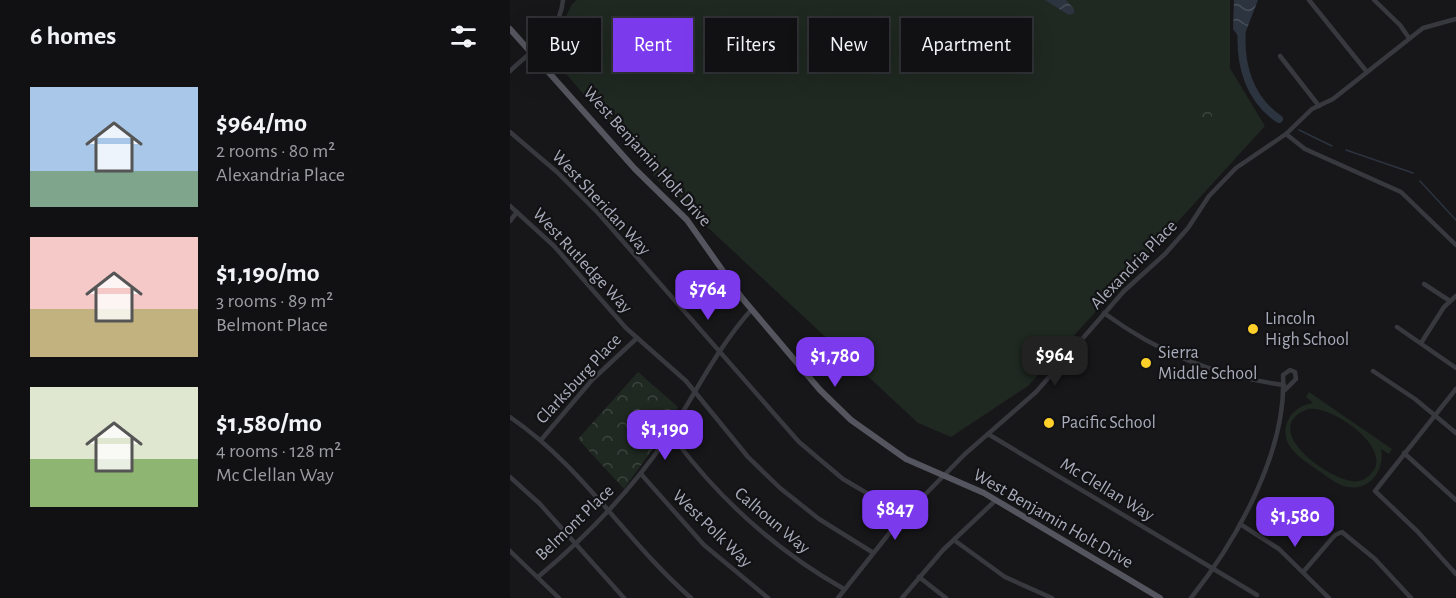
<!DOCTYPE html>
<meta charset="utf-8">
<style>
body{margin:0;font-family:"Alegreya Sans",sans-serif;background:#1a1a1d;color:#f1f3f6;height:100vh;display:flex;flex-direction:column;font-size:22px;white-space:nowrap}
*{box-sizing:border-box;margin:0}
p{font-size:20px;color:#9c9da0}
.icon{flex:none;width:33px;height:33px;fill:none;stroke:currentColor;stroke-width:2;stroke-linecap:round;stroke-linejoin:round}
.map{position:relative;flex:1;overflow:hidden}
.details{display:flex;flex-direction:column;background:#111114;width:510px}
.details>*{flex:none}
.guide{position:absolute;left:18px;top:18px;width:570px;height:54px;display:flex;gap:12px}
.price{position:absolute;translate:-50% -51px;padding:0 14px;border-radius:12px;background:#7c3aed;color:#fff;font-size:20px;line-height:39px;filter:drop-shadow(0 2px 3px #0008)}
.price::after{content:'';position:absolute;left:50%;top:36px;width:18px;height:14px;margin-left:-9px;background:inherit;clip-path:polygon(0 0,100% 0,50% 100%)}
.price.active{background:#222;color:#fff}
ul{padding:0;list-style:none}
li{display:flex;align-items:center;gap:18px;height:150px;padding:0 30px}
li span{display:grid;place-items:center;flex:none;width:168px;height:120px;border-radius:0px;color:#555}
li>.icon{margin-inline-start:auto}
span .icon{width:72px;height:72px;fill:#fffc;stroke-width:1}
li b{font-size:26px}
h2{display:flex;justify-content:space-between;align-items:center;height:72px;padding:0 30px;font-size:26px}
.tag{padding:0 21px;border-radius:0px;background:#111114;box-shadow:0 6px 24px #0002,0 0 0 2px #303134;font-size:21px;line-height:54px}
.tag.active{background:#7c3aed;color:#fff}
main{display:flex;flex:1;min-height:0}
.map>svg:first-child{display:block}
.grass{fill:#1f2821;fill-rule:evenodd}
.park{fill:url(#park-crowns)}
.water{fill:url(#water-waves)}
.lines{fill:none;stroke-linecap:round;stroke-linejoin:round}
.stream{stroke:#2c343f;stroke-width:1.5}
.river{stroke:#2c343f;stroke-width:8}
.minor{stroke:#38383f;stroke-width:4.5}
.major{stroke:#54555e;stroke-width:6}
.poi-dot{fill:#ffcf2a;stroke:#121215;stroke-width:2}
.labels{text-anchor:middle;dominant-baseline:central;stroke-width:4.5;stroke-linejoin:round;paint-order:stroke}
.street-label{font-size:18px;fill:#a8acba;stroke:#121215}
.poi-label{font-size:18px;fill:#a8acba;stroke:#121215;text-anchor:start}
</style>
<main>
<section class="details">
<h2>6 homes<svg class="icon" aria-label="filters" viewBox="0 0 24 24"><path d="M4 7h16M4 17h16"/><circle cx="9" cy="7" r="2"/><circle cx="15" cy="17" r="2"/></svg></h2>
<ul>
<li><span style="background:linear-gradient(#a9c7e8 70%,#7fa58c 0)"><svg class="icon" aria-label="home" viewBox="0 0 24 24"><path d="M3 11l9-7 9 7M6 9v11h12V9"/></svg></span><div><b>$964/mo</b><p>2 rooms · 80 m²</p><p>Alexandria Place</p></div></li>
<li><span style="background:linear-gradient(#f6c9c9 60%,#c2b280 0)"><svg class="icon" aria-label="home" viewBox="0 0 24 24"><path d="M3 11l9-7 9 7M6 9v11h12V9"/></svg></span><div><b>$1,190/mo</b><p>3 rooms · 89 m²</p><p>Belmont Place</p></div></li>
<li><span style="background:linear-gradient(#dfe7d0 60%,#8fb573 0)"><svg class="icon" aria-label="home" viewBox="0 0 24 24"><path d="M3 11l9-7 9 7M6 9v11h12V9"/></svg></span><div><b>$1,580/mo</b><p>4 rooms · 128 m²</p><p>Mc Clellan Way</p></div></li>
</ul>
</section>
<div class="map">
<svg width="946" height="598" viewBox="0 0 946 598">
<defs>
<pattern id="park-crowns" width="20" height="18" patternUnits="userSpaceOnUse" patternTransform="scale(1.5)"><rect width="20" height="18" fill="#1f2821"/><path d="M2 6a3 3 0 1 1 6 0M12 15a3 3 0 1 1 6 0" fill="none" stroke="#3d443f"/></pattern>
<pattern id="water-waves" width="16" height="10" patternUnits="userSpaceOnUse" patternTransform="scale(1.5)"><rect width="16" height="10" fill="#2c343f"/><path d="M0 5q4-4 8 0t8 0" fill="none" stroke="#484f59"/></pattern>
</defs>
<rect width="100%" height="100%" fill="#17171a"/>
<!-- grass -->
<g class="grass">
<path d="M67,0h653v68l35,58 -237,260 -77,51 -33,-14 -256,-238 -114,-132 24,-49z"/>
<path d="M799,392l83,57 -3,5 -8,-5c4,20 -10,42 -34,38 -10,-2 -19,-10 -28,-16 -17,-12 -42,-26 -31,-51 5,-10 14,-15 25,-17l-7,-6zM798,409c22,-4 81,35 66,61 -4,5 -9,10 -15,11 -21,6 -105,-51 -51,-72z"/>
</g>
<!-- park -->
<g class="park">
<circle cx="693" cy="115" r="9"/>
<path d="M128,372l40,35 -9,19 -45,63 -46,-50z"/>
</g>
<!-- water -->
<g class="water">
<path d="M535,0h21l8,9v4l-5,2z"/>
<path d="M724,0h24l-12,31 -7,6 -6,-8z"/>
</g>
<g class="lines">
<!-- stream -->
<g class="stream">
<path d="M789,130l33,16"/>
<path d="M836,150l67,23"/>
<path d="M910,181l36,39"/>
</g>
<!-- river -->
<path class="river" d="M732,28c-3,36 7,71 37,91"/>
<!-- minor -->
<g class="minor">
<path d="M799,0l58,72"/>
<path d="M864,0l26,25 9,13"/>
<path d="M770,56l39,50"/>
<path d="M0,71c22,-21 50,-37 53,-71"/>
<path d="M0,132l47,40 41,41 201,229 44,37 61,36"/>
<path d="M776,134l19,15 96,43 55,53"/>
<path d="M0,206l44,40 72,82 60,53 62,76 32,31 39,31 53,33"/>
<path d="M0,221l7,-9"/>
<path d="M914,284l26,17"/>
<path d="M594,313c56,41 112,63 180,72"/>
<path d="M887,327l59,41"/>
<path d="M911,343l23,-36 12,-11"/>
<path d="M863,371l42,28 41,34"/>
<path d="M946,389l-81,102 43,41 38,42"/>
<path d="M0,417c72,49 116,124 181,181"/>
<path d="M478,434l269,161"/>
<path d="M157,437l9,4c47,62 101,110 168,148"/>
<path d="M31,440l51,-60 45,-42"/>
<path d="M894,453l52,47"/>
<path d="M131,474l63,71 64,53"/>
<path d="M0,477l30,27 84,94"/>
<path d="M730,524l39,25 50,49"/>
<path d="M444,540l51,37 47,21"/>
<path d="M0,551l49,47"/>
<path d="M794,571l31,-36 7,-3 33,27 36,39"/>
<path d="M28,577c49,-41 92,-85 128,-138 29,-44 50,-90 86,-130"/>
<path d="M409,577l27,21"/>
<path d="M328,598l61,-77 66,-67 71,-62 88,-101 41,-37 23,-26 21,-32 27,-28 50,-34 26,-25 21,-10 90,-71 33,-9"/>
<path d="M392,598l41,-48 53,-50"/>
<path d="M681,598c46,-58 96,-147 92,-223l7,-5 5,2 1,7 -11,11"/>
</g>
<!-- major -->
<path class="major" d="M0,29l125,140 52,51 55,78 78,92 31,30 55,39 78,34 176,105"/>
</g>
<!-- markers -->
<g class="poi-dot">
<circle cx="743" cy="329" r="6"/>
<circle cx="636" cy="363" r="6"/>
<circle cx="539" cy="423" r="6"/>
</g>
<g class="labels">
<!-- street labels -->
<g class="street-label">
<text transform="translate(137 157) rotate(48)">West Benjamin Holt Drive</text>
<text transform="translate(91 203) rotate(47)">West Sheridan Way</text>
<text transform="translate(72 261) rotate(47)">West Rutledge Way</text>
<text transform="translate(624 265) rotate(-46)">Alexandria Place</text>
<text transform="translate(69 379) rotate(-47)">Clarksburg Place</text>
<text transform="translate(597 490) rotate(31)">Mc Clellan Way</text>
<text transform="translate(543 519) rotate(30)">West Benjamin Holt Drive</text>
<text transform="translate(262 521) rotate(40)">Calhoun Way</text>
<text transform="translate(65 523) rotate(-44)">Belmont Place</text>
<text transform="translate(202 529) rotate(44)">West Polk Way</text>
</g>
<!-- poi labels -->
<g class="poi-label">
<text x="755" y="319">Lincoln<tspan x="755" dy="21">High School</tspan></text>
<text x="648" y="353">Sierra<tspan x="648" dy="21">Middle School</tspan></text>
<text x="551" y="423">Pacific School</text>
</g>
</g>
</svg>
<b class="price" style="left:198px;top:321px">$764</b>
<b class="price active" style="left:545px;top:387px">$964</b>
<b class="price" style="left:325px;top:388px">$1,780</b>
<b class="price" style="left:155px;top:461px">$1,190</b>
<b class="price" style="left:385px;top:541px">$847</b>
<b class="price" style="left:785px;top:548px">$1,580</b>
<div class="guide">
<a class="tag">Buy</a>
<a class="tag active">Rent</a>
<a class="tag">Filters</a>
<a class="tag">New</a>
<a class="tag">Apartment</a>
</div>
</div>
</main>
